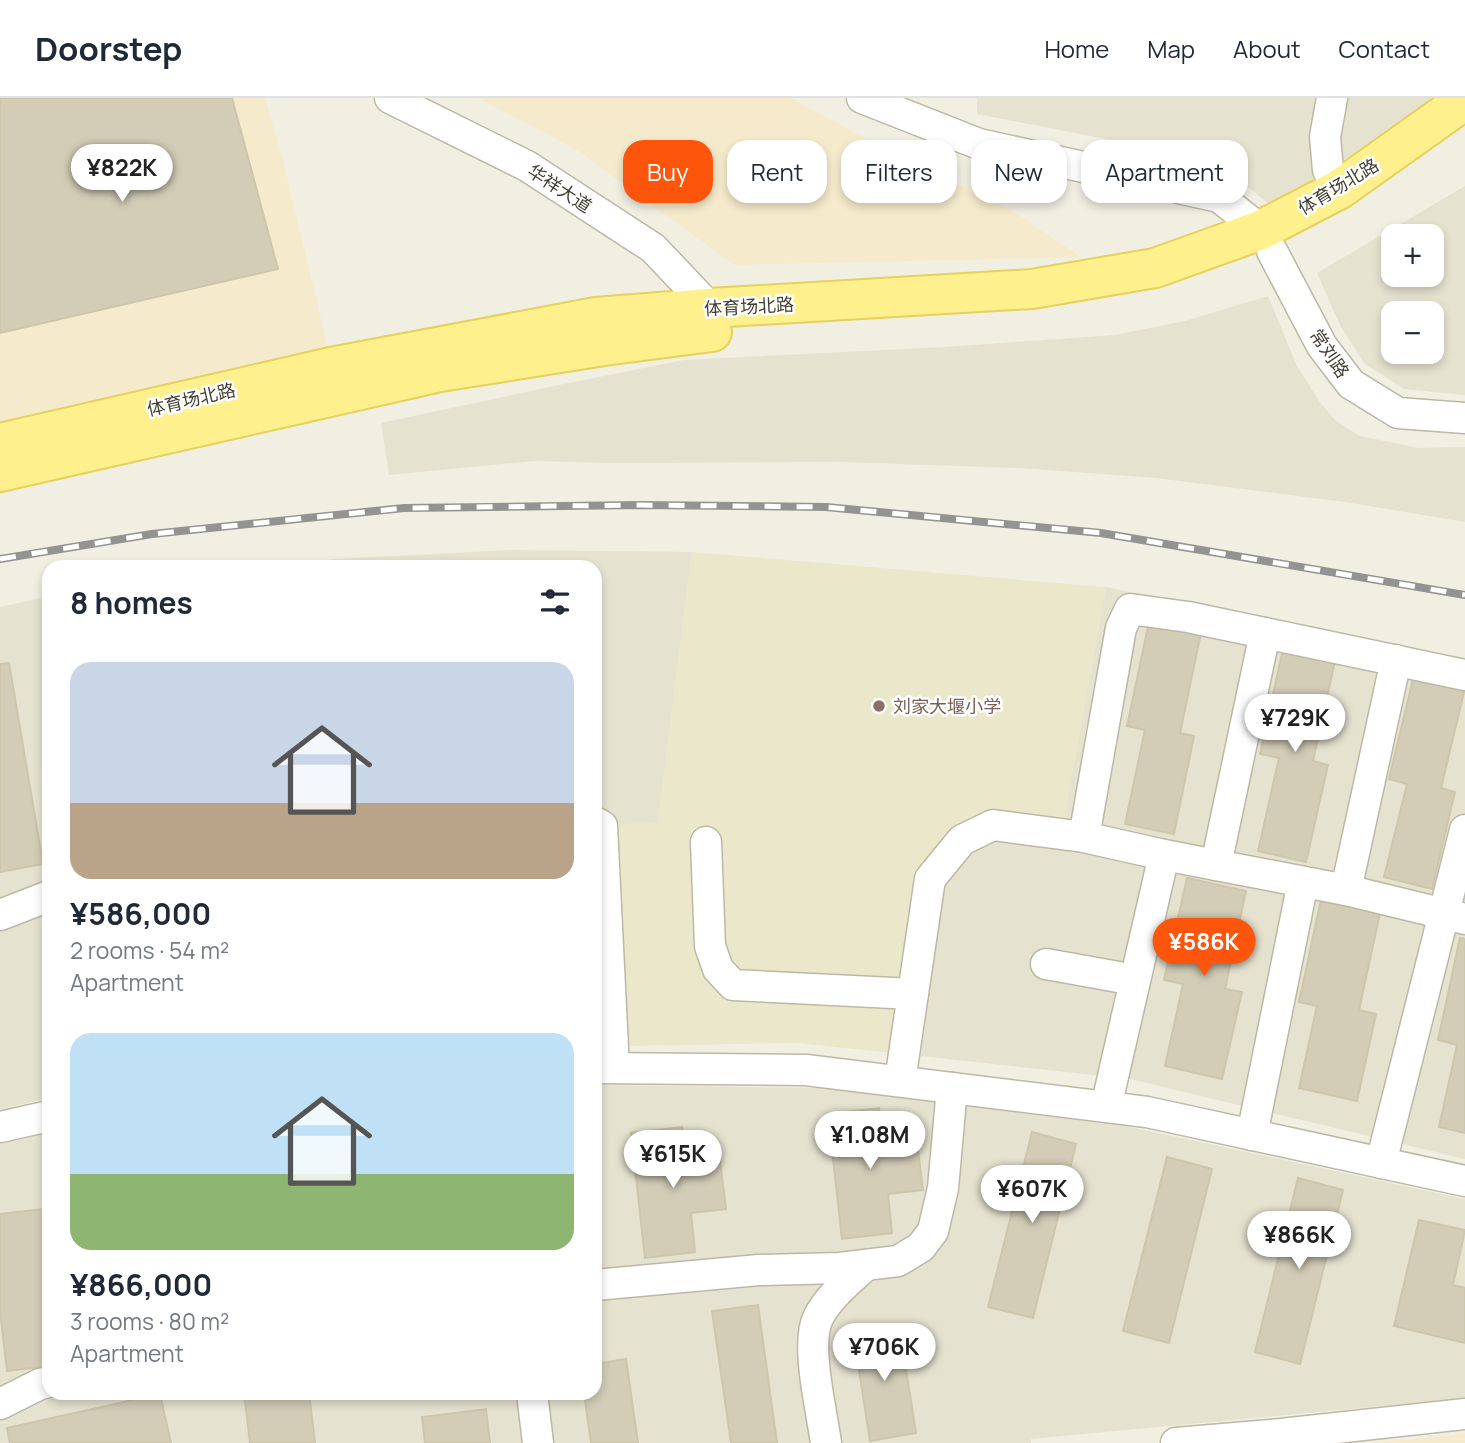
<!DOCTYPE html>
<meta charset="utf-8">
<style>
body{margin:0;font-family:Manrope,"Noto Sans SC",sans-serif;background:#f6f6f7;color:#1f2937;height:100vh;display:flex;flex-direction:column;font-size:26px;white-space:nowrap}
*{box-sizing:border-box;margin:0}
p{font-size:23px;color:#747a83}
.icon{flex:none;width:38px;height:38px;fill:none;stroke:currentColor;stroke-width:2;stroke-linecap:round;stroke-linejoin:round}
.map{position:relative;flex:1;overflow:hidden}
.drawer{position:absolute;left:42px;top:462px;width:560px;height:840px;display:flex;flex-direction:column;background:#fff;border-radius:21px;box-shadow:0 4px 10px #0003}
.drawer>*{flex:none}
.top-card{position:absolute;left:623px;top:42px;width:665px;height:63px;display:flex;gap:14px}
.controls{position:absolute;left:1381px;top:126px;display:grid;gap:14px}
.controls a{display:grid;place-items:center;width:63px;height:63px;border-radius:14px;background:#fff;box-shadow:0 4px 10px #0003;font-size:35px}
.price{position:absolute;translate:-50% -60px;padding:0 16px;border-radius:24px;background:#fff;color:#222;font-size:23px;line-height:46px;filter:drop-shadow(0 2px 4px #0008)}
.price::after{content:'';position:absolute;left:50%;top:42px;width:21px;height:16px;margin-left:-10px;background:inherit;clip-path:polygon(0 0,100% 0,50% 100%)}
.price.active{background:#fe550d;color:#fff}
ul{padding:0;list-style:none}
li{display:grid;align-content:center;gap:14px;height:371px;padding:0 28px}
li span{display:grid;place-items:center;height:217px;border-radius:21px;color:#555}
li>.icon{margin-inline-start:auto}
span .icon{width:126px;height:126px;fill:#fffc;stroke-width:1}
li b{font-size:30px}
h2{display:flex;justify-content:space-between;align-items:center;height:84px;padding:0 28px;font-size:30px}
.pill{padding:0 24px;border-radius:21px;background:#fff;box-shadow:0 4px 10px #0003;font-size:24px;line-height:63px}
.pill.active{background:#fe550d;color:#fff}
header{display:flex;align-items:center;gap:42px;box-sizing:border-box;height:98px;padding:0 35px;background:#fff;border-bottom:2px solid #e0e1e3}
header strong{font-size:33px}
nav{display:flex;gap:38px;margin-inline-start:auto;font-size:24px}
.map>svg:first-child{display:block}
.residential{fill:#e6e2d0;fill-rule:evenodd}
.commercial{fill:#f5eacc}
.education{fill:#ebe7cb}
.building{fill:#d3ccb7;stroke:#cec6ab;stroke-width:2}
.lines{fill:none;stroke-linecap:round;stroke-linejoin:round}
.minor-casing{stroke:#bdb8a5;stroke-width:33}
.major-casing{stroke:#e5d15c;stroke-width:42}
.minor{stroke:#fff;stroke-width:30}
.major{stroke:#fff08e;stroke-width:38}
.rail-casing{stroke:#939393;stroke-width:8}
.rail{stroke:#fff;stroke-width:5;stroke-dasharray:16;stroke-linecap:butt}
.education-dot{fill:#8d6e63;stroke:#fff;stroke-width:2.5}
.labels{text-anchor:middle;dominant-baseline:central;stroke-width:5;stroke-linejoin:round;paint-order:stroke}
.street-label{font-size:18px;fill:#433f33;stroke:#fff}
.education-label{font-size:18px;fill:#785e54;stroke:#fff;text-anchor:start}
</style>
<header>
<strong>Doorstep</strong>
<nav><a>Home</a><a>Map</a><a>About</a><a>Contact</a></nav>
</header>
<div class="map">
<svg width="1465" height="1345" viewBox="0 0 1465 1345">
<rect width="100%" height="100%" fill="#f1efe2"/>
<!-- residential -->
<g class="residential">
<path d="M977,0h458l-48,35 -117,72 -56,-45 -237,-46z"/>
<path d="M1465,88v209l-61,-6 -39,-25 -24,-37 -24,-54zM1393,138h39v39h-39zM1393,215h39v39h-39z"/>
<path d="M1268,198l29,70 22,35 17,20 24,15 59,12 46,-1v75l-120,-20 -189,-24 -136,-10 -178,-6 -230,1 -78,-2 -145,14 -8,-52 178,-38 125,-25 261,-13 170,-12 70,-14z"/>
<path d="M512,452l180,2 -34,272h-42l11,222 -32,1v-480h-331l72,-8z"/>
<path d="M1106,489l359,78v494l-335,-80 -209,-23 16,-178 61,-47 62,9z"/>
<path d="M49,498v502l-49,11v-502z"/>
<path d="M595,987l232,3 303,39 335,72v199l-434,41v4h-1031v-303l49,-10v263h546z"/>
</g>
<!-- commercial -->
<g class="commercial">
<path d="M0,0h265l18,62 47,197 -330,75z"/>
<path d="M478,0h312l73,39 148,73 70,47 -347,8 -157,-115z"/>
<path d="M1465,1336v9h-94z"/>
</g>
<!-- education -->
<path class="education" d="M692,454l414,35 -46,253 -62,-9 -61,47 -16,178 -123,-13 -171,3 -12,-222 43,-1z"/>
<!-- building -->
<g class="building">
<path d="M0,0h232l46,171 -278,64z"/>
<path d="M1149,524l52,11 -21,100 14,3 -20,98 -49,-10 20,-94 -18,-4z"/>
<path d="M1283,551l52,12 -22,100 15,4 -22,97 -48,-11 21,-93 -19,-4z"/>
<path d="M9,565l34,201 -43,8v-208z"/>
<path d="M1414,577l51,13 -24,100 14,4 -23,97 -48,-12 23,-93 -18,-5z"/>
<path d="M1187,780l59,13 -21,98 17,3 -20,87 -57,-13 18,-82 -19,-4z"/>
<path d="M1321,802l59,13 -21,97 17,4 -19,87 -58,-13 18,-82 -18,-4z"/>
<path d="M1460,840l5,1v194l-26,-6 18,-82 -19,-5z"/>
<path d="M595,874l4,63 -4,1z"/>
<path d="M879,1010l4,30 33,-4 7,56 -35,4 4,39 -50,6 -14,-125z"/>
<path d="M682,1029l4,30 33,-4 7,56 -35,4 4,39 -50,6 -14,-125z"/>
<path d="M1032,1034l44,12 -43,174 -45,-11z"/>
<path d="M1167,1059l45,12 -43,174 -46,-12z"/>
<path d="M1298,1080l45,12 -43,174 -45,-12z"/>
<path d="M43,1111l6,50v107l-42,5 -7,-60v-97z"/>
<path d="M1419,1122l46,10 -12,55 12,3v55l-71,-17z"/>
<path d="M758,1207l19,138h-46l-19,-132z"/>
<path d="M899,1227l17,108 -46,8 -17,-109z"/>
<path d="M626,1261l12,84h-47l-7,-50h11v-29z"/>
<path d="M244,1295h65l6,50h-65z"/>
<path d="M160,1296l11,49h-161l-3,-15z"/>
<path d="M486,1311l4,34h-65l-3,-26z"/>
</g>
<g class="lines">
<!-- minor casing -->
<g class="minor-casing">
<g id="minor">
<path d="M390,0l137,68 126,82 57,60"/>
<path d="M862,0l117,46 240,53 42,33"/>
<path d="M1332,0l-7,39 3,33 12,19"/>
<path d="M1272,153l50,95 29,38 47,29 67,5"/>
<path d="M595,724l7,4 12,242"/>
<path d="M1084,739l37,-209 9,-19 58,8 277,58"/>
<path d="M706,744l4,104 8,23 15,16 180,9"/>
<path d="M1216,767l49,-232"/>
<path d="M1346,792l50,-230"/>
<path d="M0,817l49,-19"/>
<path d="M1046,866l89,16"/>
<path d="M595,970l211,2 341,42 318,69"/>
<path d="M900,983l30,-202 32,-39 31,-15 91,12 80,18 182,35 119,29"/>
<path d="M1106,1009l58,-252"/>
<path d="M0,1029l49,-11"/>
<path d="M1252,1037l51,-253"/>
<path d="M1381,1065l84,-333"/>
<path d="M595,1187l164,-15 81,-2 58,-7 23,-14 12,-16 10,-43 9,-100"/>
<path d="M532,1295l6,50"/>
<path d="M0,1306l40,-20 9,-2"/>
<path d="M826,1345c-4,-31 -21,-98 -8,-125 10,-21 32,-38 48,-53"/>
<path d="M1176,1345l105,-9 184,-20"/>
</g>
</g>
<!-- major casing -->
<g class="major-casing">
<g id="major">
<path d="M0,345l331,-76 265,-50 114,-9 322,-19 123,-21 106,-38 79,-41 125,-89"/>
<path d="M0,374l440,-100 164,-26 108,-14"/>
</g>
</g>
<!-- minor -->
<use href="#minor" class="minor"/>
<!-- major -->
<use href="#major" class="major"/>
<!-- rail casing -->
<g class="rail-casing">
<path id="rail" d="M0,461l152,-25 252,-26 236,-3 186,2 275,26 364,62"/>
</g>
<!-- rail -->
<use href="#rail" class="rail"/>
</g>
<!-- markers -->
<circle class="education-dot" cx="879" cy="608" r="7"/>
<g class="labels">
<!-- street labels -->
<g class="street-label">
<text transform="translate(1338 88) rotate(-31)">体育场北路</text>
<text transform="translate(560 90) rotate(33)">华祥大道</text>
<text transform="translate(749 208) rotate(-3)">体育场北路</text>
<text transform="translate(1330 255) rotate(56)">常刘路</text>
<text transform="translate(191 301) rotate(-13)">体育场北路</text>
</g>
<!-- education labels -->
<g class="education-label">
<text x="893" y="608">刘家大堰小学</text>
</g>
</g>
</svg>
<div class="controls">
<a>+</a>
<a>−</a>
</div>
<b class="price" style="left:122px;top:106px">¥822K</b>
<b class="price" style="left:1295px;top:656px">¥729K</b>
<b class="price active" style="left:1204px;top:880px">¥586K</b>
<b class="price" style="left:870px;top:1073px">¥1.08M</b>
<b class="price" style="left:673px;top:1092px">¥615K</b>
<b class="price" style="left:1032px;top:1127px">¥607K</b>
<b class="price" style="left:1299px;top:1173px">¥866K</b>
<b class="price" style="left:884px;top:1285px">¥706K</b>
<div class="top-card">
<a class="pill active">Buy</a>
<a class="pill">Rent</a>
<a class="pill">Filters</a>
<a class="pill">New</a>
<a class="pill">Apartment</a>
</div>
<section class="drawer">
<h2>8 homes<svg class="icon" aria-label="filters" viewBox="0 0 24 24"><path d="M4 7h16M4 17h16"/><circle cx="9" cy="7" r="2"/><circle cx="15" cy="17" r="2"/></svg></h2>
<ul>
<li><span style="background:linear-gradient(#c9d6e8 65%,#b9a48a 0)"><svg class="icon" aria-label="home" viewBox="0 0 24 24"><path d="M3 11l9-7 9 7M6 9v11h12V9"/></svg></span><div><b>¥586,000</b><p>2 rooms · 54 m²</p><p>Apartment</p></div></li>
<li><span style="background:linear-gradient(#bfe0f5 65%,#8fb573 0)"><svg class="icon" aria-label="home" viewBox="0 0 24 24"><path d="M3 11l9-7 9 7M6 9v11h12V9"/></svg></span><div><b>¥866,000</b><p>3 rooms · 80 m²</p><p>Apartment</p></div></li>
</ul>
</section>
</div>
